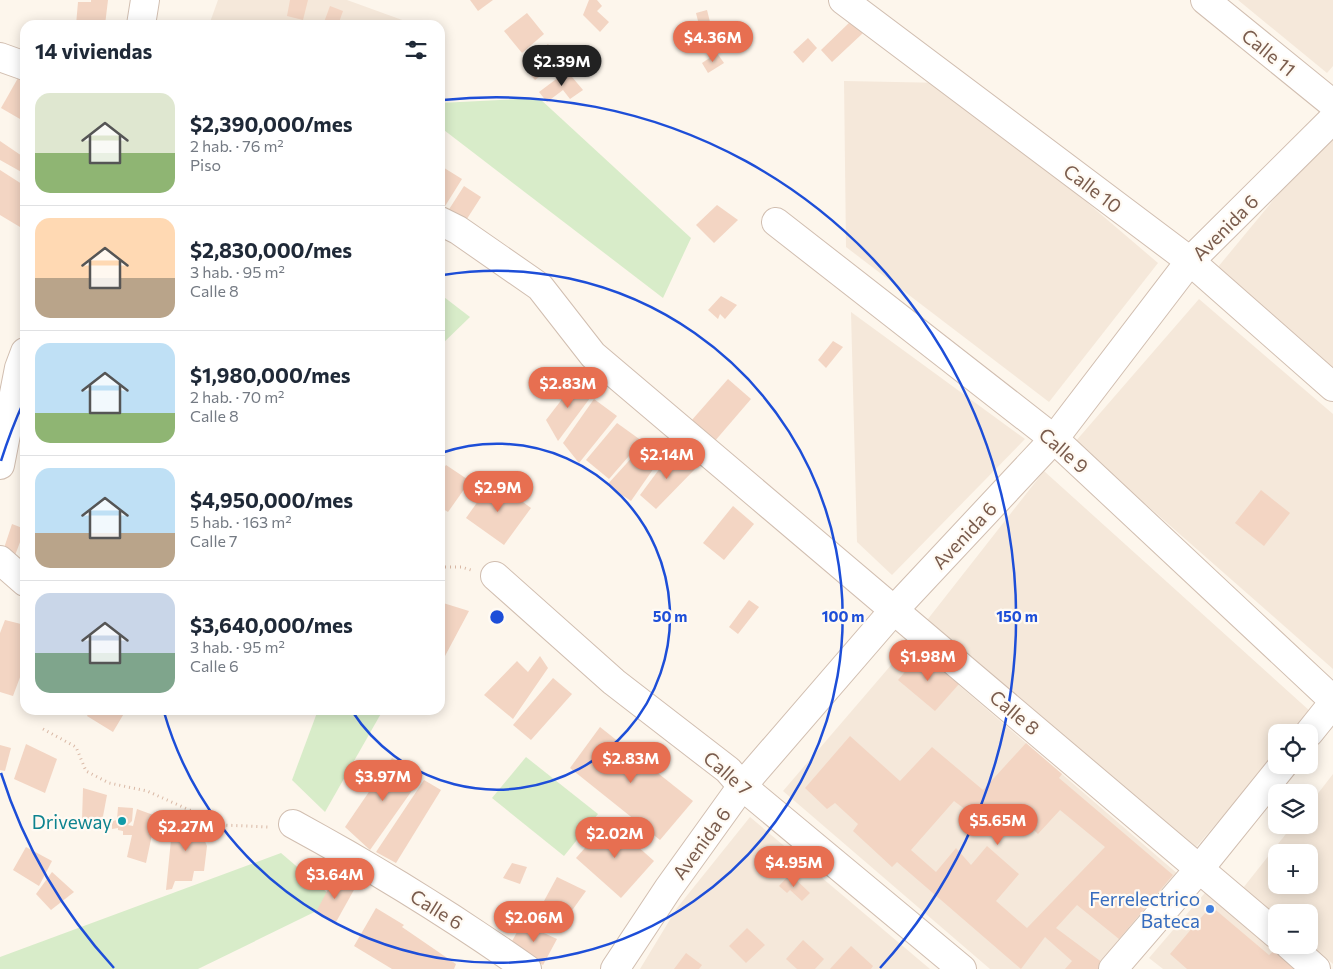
<!DOCTYPE html>
<html lang="es">
<meta charset="utf-8">
<style>
body{margin:0;font-family:Commissioner,sans-serif;background:#f2f2f3;color:#1f2937;height:100vh;display:flex;flex-direction:column;font-size:19px;white-space:nowrap}
*{box-sizing:border-box;margin:0}
p{font-size:16px;color:#747a83}
.icon{flex:none;width:28px;height:28px;fill:none;stroke:currentColor;stroke-width:2;stroke-linecap:round;stroke-linejoin:round}
.map{position:relative;flex:1;overflow:hidden}
.panel{position:absolute;left:20px;top:20px;width:425px;height:695px;display:flex;flex-direction:column;background:#fff;border-radius:15px;box-shadow:0 2px 12px #0003}
.panel>*{flex:none}
.buttons{position:absolute;left:1268px;top:724px;display:grid;gap:10px}
.buttons a{display:grid;place-items:center;width:50px;height:50px;border-radius:10px;background:#fff;box-shadow:0 2px 12px #0003;font-size:25px}
.price{position:absolute;translate:-50% -42px;padding:0 11px;border-radius:18px;background:#e76f51;color:#fff;font-size:16px;line-height:32px;filter:drop-shadow(0 1px 2px #0008)}
.price::after{content:'';position:absolute;left:50%;top:30px;width:15px;height:11px;margin-left:-8px;background:inherit;clip-path:polygon(0 0,100% 0,50% 100%)}
.price.selected{background:#222;color:#fff}
ul{padding:0;list-style:none}
li{display:flex;align-items:center;gap:15px;height:125px;padding:0 15px}
li+li{border-top:1px solid #e0e1e3}
li span{display:grid;place-items:center;flex:none;width:140px;height:100px;border-radius:15px;color:#555}
li>.icon{margin-inline-start:auto}
span .icon{width:60px;height:60px;fill:#fffc;stroke-width:1}
li b{font-size:21px}
h2{display:flex;justify-content:space-between;align-items:center;height:60px;padding:0 15px;font-size:21px}
.map>svg:first-child{display:block}
.residential{fill:#f5e8da;fill-rule:evenodd}
.green{fill:#d8ecc9}
.building{fill:#f3d5c3;fill-rule:evenodd}
.lines{fill:none;stroke-linecap:round;stroke-linejoin:round}
.minor-casing{stroke:#d1beb0;stroke-width:30}
.path{stroke:#d9b8a5;stroke-width:3;stroke-dasharray:1 4;stroke-linecap:butt}
.minor{stroke:#fff;stroke-width:28}
.ring{fill:none;stroke:#1d4ed8;stroke-width:2.5}
.culture-dot{fill:#0f9aa8;stroke:#fffaf3;stroke-width:2}
.shop-dot{fill:#3f7fe0;stroke:#fffaf3;stroke-width:2}
.labels{text-anchor:middle;dominant-baseline:central;stroke-width:4.5;stroke-linejoin:round;paint-order:stroke}
.street-label{font-size:19px;fill:#7a5c4d;stroke:#fffaf3}
.culture-label{font-size:19px;fill:#0d838f;stroke:#fffaf3;text-anchor:end}
.shop-label{font-size:19px;fill:#366cbe;stroke:#fffaf3;text-anchor:end}
.centre{fill:#1d4ed8;stroke:#fffaf3;stroke-width:2.5}
.ring-label{font-size:15px;text-anchor:middle;font-weight:bold;fill:#1d4ed8;stroke:#fffaf3;stroke-width:4.5;stroke-linejoin:round;paint-order:stroke}
</style>
<div class="map">
<svg width="1333" height="969" viewBox="0 0 1333 969">
<rect width="100%" height="100%" fill="#fdf6ec"/>
<!-- residential -->
<g class="residential">
<path d="M218,0h129l69,25h-207z"/>
<path d="M1238,0h95v66l-6,7z"/>
<path d="M844,81l103,2 211,180 -109,139 -203,-155z"/>
<path d="M1332,129l1,1v239l-115,-102z"/>
<path d="M1199,299l134,115v255l-258,-227z"/>
<path d="M851,312l174,127 -133,136 -35,-33z"/>
<path d="M1044,471l267,241 -17,20h-18v22l-84,98 -268,-228z"/>
<path d="M910,643l269,232 -81,94h-108l-207,-178z"/>
<path d="M1333,774v190l-24,-21v-31h-33v3l-33,-27 50,-63h16v-20zM1276,852h33v33h-33z"/>
<path d="M750,817l180,152h-290l37,-61z"/>
<path d="M1210,887l93,82h-140l-14,-11z"/>
</g>
<!-- green -->
<g class="green">
<path d="M539,98l152,140 -28,60 -223,-171v-24z"/>
<path d="M440,294l30,23 -30,29z"/>
<path d="M318,710h65l-58,102 -33,-32z"/>
<path d="M526,757l72,57 -34,42 -72,-58z"/>
<path d="M281,853l56,48 -139,68h-198v-12z"/>
</g>
<!-- building -->
<g class="building">
<path d="M91,0h17l-3,25h-29l2,-23h13z"/>
<path d="M290,0h18l-5,20 -16,-4z"/>
<path d="M470,0h23l-15,11z"/>
<path d="M589,0h8l5,6 -5,5 12,11 -9,10 -17,-17z"/>
<path d="M330,6l13,5 -5,14h-15z"/>
<path d="M707,10l4,16 -11,3 -4,-16z"/>
<path d="M527,13l17,21 -22,19 -18,-22z"/>
<path d="M851,21l12,12 -31,29 -11,-12z"/>
<path d="M808,38l9,10 -14,15 -10,-11z"/>
<path d="M548,44l13,16 -26,20 -13,-15z"/>
<path d="M717,53l7,10 -16,10 -6,-10z"/>
<path d="M567,71l16,19 -13,9 -7,-9 -16,12 -8,-10z"/>
<path d="M18,78l7,4v28l-5,9 -19,-11z"/>
<path d="M0,141l25,17v16l-25,-14z"/>
<path d="M441,166l21,13 -20,32 -2,-2z"/>
<path d="M0,170l25,16v34l-5,7 -20,-12z"/>
<path d="M464,186l17,11 -18,28 -17,-11z"/>
<path d="M717,205l21,15 -24,23 -18,-18z"/>
<path d="M721,296l16,9 -12,14 -5,-5 -2,5 -10,-9z"/>
<path d="M833,341l10,6 -17,21 -8,-8z"/>
<path d="M728,379l23,20 -43,50 -24,-20z"/>
<path d="M576,381l17,13 -35,47 -12,-21z"/>
<path d="M594,399l23,17 -38,47 -16,-20z"/>
<path d="M617,423l25,18 -33,38 -23,-19z"/>
<path d="M645,443l18,12 -32,46 -24,-16z"/>
<path d="M672,452l23,17 -39,40 -16,-14z"/>
<path d="M446,465l24,16 -22,31 -8,-5v-33z"/>
<path d="M493,480l38,28 -27,37 -38,-27z"/>
<path d="M1261,490l29,23 -26,33 -29,-23z"/>
<path d="M733,506l21,18 -30,36 -21,-17z"/>
<path d="M12,524l13,5 -11,29 -12,-4z"/>
<path d="M749,600l10,7 -21,27 -9,-7z"/>
<path d="M440,602l29,9 -24,45 -5,-3z"/>
<path d="M5,620l20,5v48l-3,-1 -9,24 -13,-4v-59z"/>
<path d="M921,653l38,31 -24,27 -37,-31z"/>
<path d="M540,656l8,12 -35,51 -29,-24 33,-34 11,11z"/>
<path d="M553,678l19,16 -41,46 -18,-15z"/>
<path d="M90,710h36l-13,22 -26,-16z"/>
<path d="M600,727l93,74 -33,39 -90,-72z"/>
<path d="M850,736l50,45 32,-34 51,43 43,-47 36,31 -3,4 114,97 -54,64 -42,-34 -21,23 47,35 -5,6h-33l7,-8 -27,-24 -24,32 -124,-107 -5,5 -39,-36 5,-7 -23,-21 -8,6 -22,-21zM954,801l28,21 14,-13 18,15 6,-7 18,17 22,-24 45,37 -78,81 -31,-27 23,-27 -32,-28 -16,19 -15,-17 -20,24 -25,-22z"/>
<path d="M26,744l31,15 -12,34 -31,-14z"/>
<path d="M0,745l11,3 -6,23 -5,-1z"/>
<path d="M392,758l31,17 -53,75 -25,-23z"/>
<path d="M424,780l17,10 -45,73 -20,-11z"/>
<path d="M83,788l24,7 -6,32 -19,-7z"/>
<path d="M118,807l15,1 -1,13 -4,4 5,1 4,-17 19,7 -10,47 -19,-6 5,-22h-9v-4l-5,-1v-2l-6,1v-8l5,-1z"/>
<path d="M173,820l23,1 11,25 -3,25h-10l-2,10h-17l-3,8 -6,1z"/>
<path d="M609,821l45,40 -33,37 -45,-40z"/>
<path d="M26,847l26,14 -13,25 -26,-16z"/>
<path d="M512,863l15,4 -7,17 -17,-6z"/>
<path d="M52,872l22,20 -23,18 -15,-16z"/>
<path d="M790,874l20,19 -8,8 -12,-11 -3,3 -8,-7z"/>
<path d="M557,877l29,14 -18,25 -24,-15z"/>
<path d="M334,878l21,10 -19,34 -20,-10z"/>
<path d="M1211,906l58,49 5,-4 20,18h-107l-17,-15z"/>
<path d="M376,908l28,17 -2,2 54,37 -2,5h-62l-38,-23z"/>
<path d="M522,923l35,16 -14,26 -32,-22z"/>
<path d="M747,928l18,17 -19,18 -17,-17z"/>
<path d="M803,940l21,19 -9,10h-18l-11,-10z"/>
<path d="M851,946l22,20 -2,3h-41z"/>
<path d="M686,953l16,12 -3,4h-25z"/>
</g>
<g class="lines">
<!-- minor casing -->
<g class="minor-casing">
<g id="minor">
<path d="M843,0l347,261 143,126"/>
<path d="M1205,0l128,104"/>
<path d="M141,25l4,-25"/>
<path d="M0,57l25,9"/>
<path d="M440,221l18,9 82,57 53,68 683,579"/>
<path d="M776,222l278,217 279,261"/>
<path d="M0,465l19,-97 6,-16"/>
<path d="M0,560l25,22"/>
<path d="M495,576l119,106 114,88 14,16 220,183"/>
<path d="M1309,733l24,-30"/>
<path d="M293,824c81,44 159,92 234,145"/>
<path d="M1289,945l27,24"/>
<path d="M615,969l53,-80 74,-103 152,-176 160,-171 136,-178 143,-142"/>
<path d="M1113,969l87,-101 83,-103"/>
</g>
</g>
<!-- path -->
<g class="path">
<path d="M440,567h21l10,3"/>
<path d="M43,729l33,18 10,24 23,12 38,8 76,34 45,2"/>
</g>
<!-- minor -->
<use href="#minor" class="minor"/>
</g>
<!-- distance rings -->
<g class="ring">
<path d="M441 453A173 173 0 1 1 352 711"/>
<path d="M443 275A346 346 0 1 1 164 712"/>
<path d="M114 968A520 520 0 0 1 1 773M1 461A520 520 0 0 1 24 401M443 100A520 520 0 0 1 880 968"/>
</g>
<!-- markers -->
<circle class="culture-dot" cx="122" cy="821" r="5"/>
<circle class="shop-dot" cx="1210" cy="909" r="5"/>
<g class="labels">
<!-- street labels -->
<g class="street-label">
<text transform="translate(1269 52) rotate(39)">Calle 11</text>
<text transform="translate(1093 188) rotate(37)">Calle 10</text>
<text transform="translate(1225 227) rotate(-45)">Avenida 6</text>
<text transform="translate(1064 450) rotate(41)">Calle 9</text>
<text transform="translate(964 535) rotate(-47)">Avenida 6</text>
<text transform="translate(1015 712) rotate(40)">Calle 8</text>
<text transform="translate(728 773) rotate(41)">Calle 7</text>
<text transform="translate(701 843) rotate(-54)">Avenida 6</text>
<text transform="translate(437 909) rotate(32)">Calle 6</text>
</g>
<!-- culture labels -->
<g class="culture-label">
<text x="112" y="821">Driveway</text>
</g>
<!-- shop labels -->
<g class="shop-label">
<text x="1200" y="898">Ferrelectrico<tspan x="1200" dy="22">Bateca</tspan></text>
</g>
</g>
<circle cx="497" cy="617" r="8" class="centre"/>
<g class="ring-label">
<text x="670" y="622">50 m</text>
<text x="843" y="622">100 m</text>
<text x="1017" y="622">150 m</text>
</g>
</svg>
<div class="buttons">
<a><svg class="icon" aria-label="locate" viewBox="0 0 24 24"><circle cx="12" cy="12" r="6"/><path d="M12 2v4M12 18v4M2 12h4M18 12h4"/></svg></a>
<a><svg class="icon" aria-label="layers" viewBox="0 0 24 24"><path d="M12 4l9 5-9 5-9-5zM3 14l9 5 9-5"/></svg></a>
<a>+</a>
<a>−</a>
</div>
<b class="price" style="left:713px;top:63px">$4.36M</b>
<b class="price selected" style="left:562px;top:87px">$2.39M</b>
<b class="price" style="left:568px;top:409px">$2.83M</b>
<b class="price" style="left:667px;top:480px">$2.14M</b>
<b class="price" style="left:498px;top:513px">$2.9M</b>
<b class="price" style="left:928px;top:682px">$1.98M</b>
<b class="price" style="left:631px;top:784px">$2.83M</b>
<b class="price" style="left:383px;top:802px">$3.97M</b>
<b class="price" style="left:998px;top:846px">$5.65M</b>
<b class="price" style="left:186px;top:852px">$2.27M</b>
<b class="price" style="left:615px;top:859px">$2.02M</b>
<b class="price" style="left:794px;top:888px">$4.95M</b>
<b class="price" style="left:335px;top:900px">$3.64M</b>
<b class="price" style="left:534px;top:943px">$2.06M</b>
<section class="panel">
<h2>14 viviendas<svg class="icon" aria-label="filters" viewBox="0 0 24 24"><path d="M4 7h16M4 17h16"/><circle cx="9" cy="7" r="2"/><circle cx="15" cy="17" r="2"/></svg></h2>
<ul>
<li><span style="background:linear-gradient(#dfe7d0 60%,#8fb573 0)"><svg class="icon" aria-label="home" viewBox="0 0 24 24"><path d="M3 11l9-7 9 7M6 9v11h12V9"/></svg></span><div><b>$2,390,000/mes</b><p>2 hab. · 76 m²</p><p>Piso</p></div></li>
<li><span style="background:linear-gradient(#ffd9b3 60%,#b9a48a 0)"><svg class="icon" aria-label="home" viewBox="0 0 24 24"><path d="M3 11l9-7 9 7M6 9v11h12V9"/></svg></span><div><b>$2,830,000/mes</b><p>3 hab. · 95 m²</p><p>Calle 8</p></div></li>
<li><span style="background:linear-gradient(#bfe0f5 70%,#8fb573 0)"><svg class="icon" aria-label="home" viewBox="0 0 24 24"><path d="M3 11l9-7 9 7M6 9v11h12V9"/></svg></span><div><b>$1,980,000/mes</b><p>2 hab. · 70 m²</p><p>Calle 8</p></div></li>
<li><span style="background:linear-gradient(#bfe0f5 65%,#b9a48a 0)"><svg class="icon" aria-label="home" viewBox="0 0 24 24"><path d="M3 11l9-7 9 7M6 9v11h12V9"/></svg></span><div><b>$4,950,000/mes</b><p>5 hab. · 163 m²</p><p>Calle 7</p></div></li>
<li><span style="background:linear-gradient(#c9d6e8 60%,#7fa58c 0)"><svg class="icon" aria-label="home" viewBox="0 0 24 24"><path d="M3 11l9-7 9 7M6 9v11h12V9"/></svg></span><div><b>$3,640,000/mes</b><p>3 hab. · 95 m²</p><p>Calle 6</p></div></li>
</ul>
</section>
</div>
